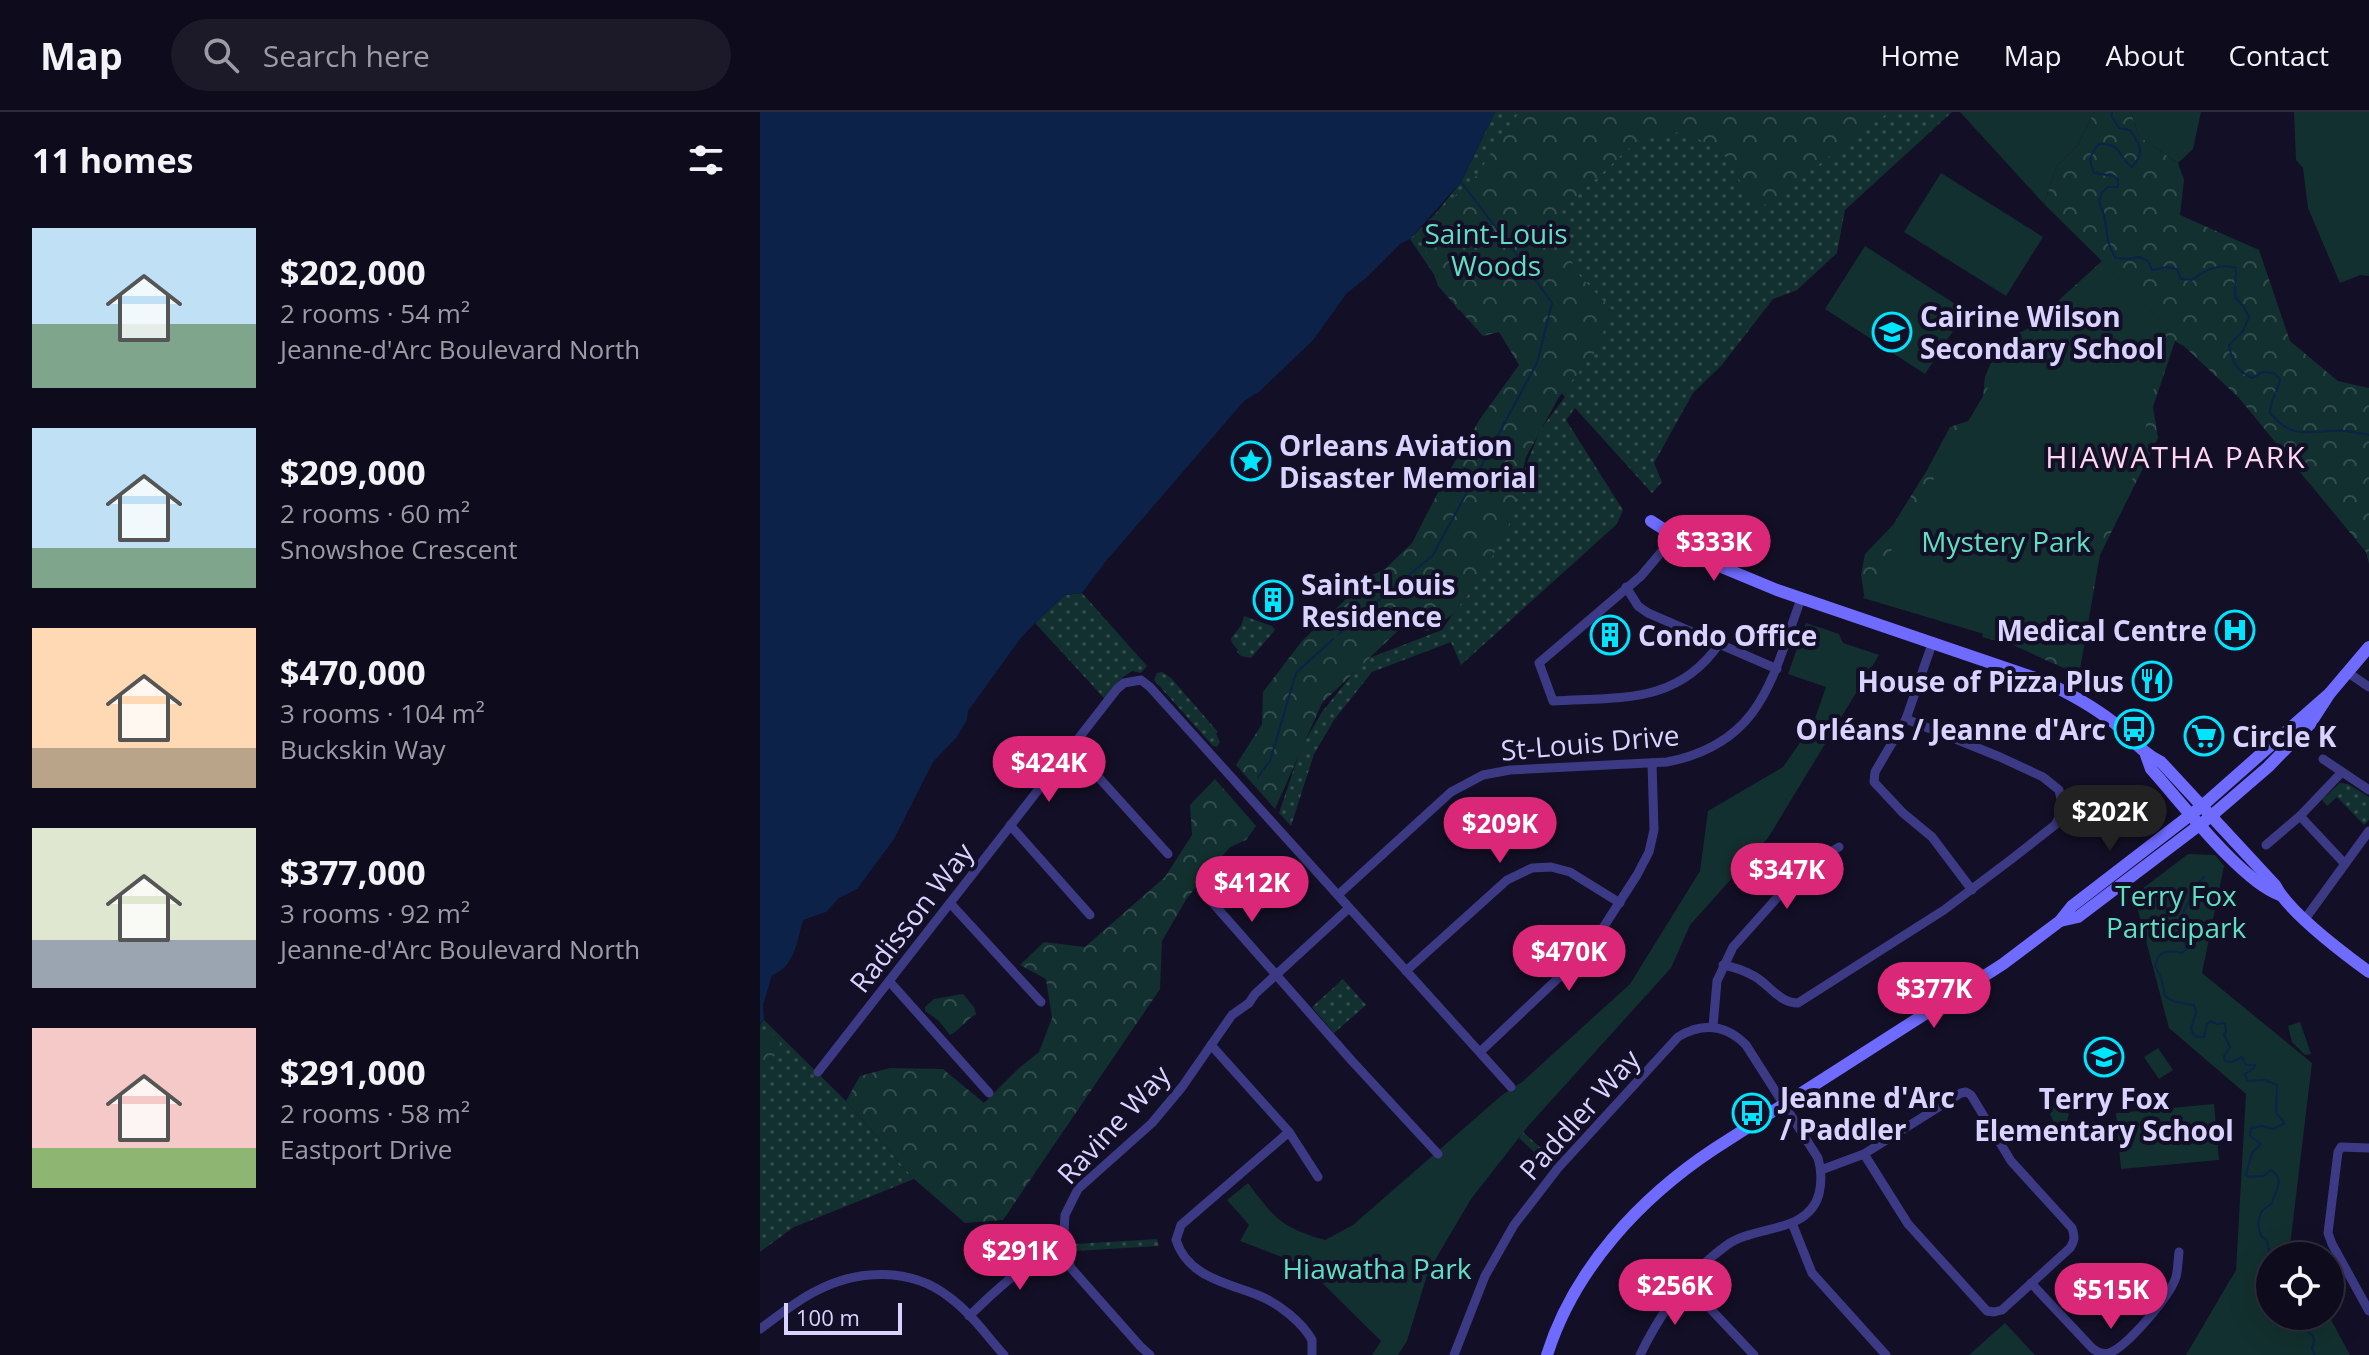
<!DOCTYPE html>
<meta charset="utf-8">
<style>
body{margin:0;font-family:"Open Sans",sans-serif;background:#1c1929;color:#f1f3f6;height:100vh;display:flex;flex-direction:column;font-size:30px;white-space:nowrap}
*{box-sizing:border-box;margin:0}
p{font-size:26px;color:#9b9ba3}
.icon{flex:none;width:44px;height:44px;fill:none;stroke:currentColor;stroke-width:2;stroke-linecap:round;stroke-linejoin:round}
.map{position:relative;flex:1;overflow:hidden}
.sheet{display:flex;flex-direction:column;background:#0e0b1c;width:760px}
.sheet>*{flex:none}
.controls{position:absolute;left:1496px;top:1130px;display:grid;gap:16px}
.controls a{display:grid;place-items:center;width:88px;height:88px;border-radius:50%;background:#0e0b1c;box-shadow:0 8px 32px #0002,0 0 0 2px #2e2b3b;font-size:40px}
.scale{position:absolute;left:24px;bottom:20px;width:118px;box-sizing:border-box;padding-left:8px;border:4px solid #d9d4ff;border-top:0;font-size:22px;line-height:28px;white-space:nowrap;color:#d9d4ff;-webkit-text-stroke:6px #130f26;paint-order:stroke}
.price{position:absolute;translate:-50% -68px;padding:0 18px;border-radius:28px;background:#db2777;color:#fff;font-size:26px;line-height:52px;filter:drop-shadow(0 2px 4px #0008)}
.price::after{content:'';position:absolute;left:50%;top:48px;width:24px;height:18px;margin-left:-12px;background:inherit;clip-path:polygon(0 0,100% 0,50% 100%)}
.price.current{background:#222;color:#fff}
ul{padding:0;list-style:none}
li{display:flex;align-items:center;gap:24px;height:200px;padding:0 32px}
li span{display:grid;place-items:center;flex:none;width:224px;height:160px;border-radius:0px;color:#555}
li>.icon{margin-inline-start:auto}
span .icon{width:96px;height:96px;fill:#fffc;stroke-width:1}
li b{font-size:34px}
h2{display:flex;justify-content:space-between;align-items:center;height:96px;padding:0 32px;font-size:34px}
header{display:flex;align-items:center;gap:48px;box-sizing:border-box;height:112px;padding:0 40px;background:#0e0b1c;border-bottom:2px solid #2e2b3b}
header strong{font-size:38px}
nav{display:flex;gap:44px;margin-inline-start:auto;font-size:28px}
.search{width:560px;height:72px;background:#1c1929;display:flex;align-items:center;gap:20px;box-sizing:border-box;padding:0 28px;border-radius:44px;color:#9b9ba3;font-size:30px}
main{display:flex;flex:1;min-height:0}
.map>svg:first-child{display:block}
.grass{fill:url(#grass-dots)}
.forest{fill:url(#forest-crowns)}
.park{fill:#12302f}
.water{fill:#0c2248}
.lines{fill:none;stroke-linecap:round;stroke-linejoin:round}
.stream{stroke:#0c2248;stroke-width:2}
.street{stroke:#3d3a85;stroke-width:9}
.secondary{stroke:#6f6bff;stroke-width:12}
.labels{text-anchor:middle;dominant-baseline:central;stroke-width:8;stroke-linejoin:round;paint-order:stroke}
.park-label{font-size:28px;fill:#5fe0c0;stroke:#130f26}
.poi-label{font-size:28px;font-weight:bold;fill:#d9d4ff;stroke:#130f26;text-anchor:start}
.street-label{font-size:28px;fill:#d9d4ff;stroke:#130f26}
.neighbourhood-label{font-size:30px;letter-spacing:2px;fill:#ffd6f0;stroke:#130f26}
</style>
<header>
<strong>Map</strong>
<div class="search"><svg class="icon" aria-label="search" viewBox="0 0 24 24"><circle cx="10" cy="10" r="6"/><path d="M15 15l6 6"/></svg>Search here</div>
<nav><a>Home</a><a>Map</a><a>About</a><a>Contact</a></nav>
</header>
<main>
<section class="sheet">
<h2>11 homes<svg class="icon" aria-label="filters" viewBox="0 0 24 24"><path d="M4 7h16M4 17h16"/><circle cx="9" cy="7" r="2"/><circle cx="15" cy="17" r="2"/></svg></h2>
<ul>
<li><span style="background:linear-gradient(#bfe0f5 60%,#7fa58c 0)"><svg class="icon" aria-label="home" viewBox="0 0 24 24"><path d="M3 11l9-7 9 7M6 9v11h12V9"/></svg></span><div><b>$202,000</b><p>2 rooms · 54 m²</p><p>Jeanne-d'Arc Boulevard North</p></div></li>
<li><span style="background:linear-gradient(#bfe0f5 75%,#7fa58c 0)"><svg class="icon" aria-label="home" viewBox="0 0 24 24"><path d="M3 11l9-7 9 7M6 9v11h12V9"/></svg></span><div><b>$209,000</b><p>2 rooms · 60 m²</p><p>Snowshoe Crescent</p></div></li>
<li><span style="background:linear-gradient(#ffd9b3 75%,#b9a48a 0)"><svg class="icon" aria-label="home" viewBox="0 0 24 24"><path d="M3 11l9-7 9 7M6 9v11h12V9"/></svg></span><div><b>$470,000</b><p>3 rooms · 104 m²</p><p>Buckskin Way</p></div></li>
<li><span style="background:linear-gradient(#dfe7d0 70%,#9aa5b1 0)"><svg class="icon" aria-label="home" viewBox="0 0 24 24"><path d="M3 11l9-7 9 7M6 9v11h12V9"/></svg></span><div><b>$377,000</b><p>3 rooms · 92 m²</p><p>Jeanne-d'Arc Boulevard North</p></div></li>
<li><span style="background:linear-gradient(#f6c9c9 75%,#8fb573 0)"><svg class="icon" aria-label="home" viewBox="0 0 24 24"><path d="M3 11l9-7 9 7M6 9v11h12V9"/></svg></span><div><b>$291,000</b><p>2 rooms · 58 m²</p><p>Eastport Drive</p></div></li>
</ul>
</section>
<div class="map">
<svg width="1609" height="1243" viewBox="0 0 1609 1243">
<defs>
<pattern id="grass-dots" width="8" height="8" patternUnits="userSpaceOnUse" patternTransform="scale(2)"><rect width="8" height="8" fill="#12302f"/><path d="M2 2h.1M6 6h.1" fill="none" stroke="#344d4e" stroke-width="1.8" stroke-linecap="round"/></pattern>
<pattern id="forest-crowns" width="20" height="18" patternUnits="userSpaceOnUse" patternTransform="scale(2)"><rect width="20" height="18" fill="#12302f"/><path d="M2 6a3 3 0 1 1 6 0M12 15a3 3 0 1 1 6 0" fill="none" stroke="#344d4e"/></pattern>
</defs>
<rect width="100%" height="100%" fill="#130f26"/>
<!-- grass -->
<g class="grass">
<path d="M735,0h457l-107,98 -8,43 -40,37 -24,9 -52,67 -28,27 -39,70 8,19 -10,11 -77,-85 -9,12 57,90 -6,14 -156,141 -10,-23 -79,30 -38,48 -20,34 -23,72 -12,-13 22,-65 21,-36 42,-52 78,-30 45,-66 53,-134 25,-33 -77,-87h-30l-48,-71 27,-27 24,-30z"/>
<path d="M322,481l65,73 -6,7 -9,-2 -10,7 -17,21 -70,-76 30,-28z"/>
<path d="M484,504l28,10 3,4 -24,28 -10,-2 -4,-4 1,-2 -6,-7 -1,-5 10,-12z"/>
<path d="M402,560l9,6 47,54 -2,2 4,8 -3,5 -4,-1 -59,-66 3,-7z"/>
<path d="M1580,671l8,1 21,13v23l-5,5 -27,-28 -10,9 -5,-6z"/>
<path d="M1314,696l63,16 -8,6 -57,-14z"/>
<path d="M583,867l23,26 -32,28 -22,-26z"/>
<path d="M4,908l82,81 68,78 -120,48 -34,25v-227z"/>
<path d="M763,1020l29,26 -5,6 -28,-26z"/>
<path d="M397,1127l2,7 -84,5 -1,-7z"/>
</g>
<!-- forest -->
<g class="forest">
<path d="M760,0h369l-131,98 -34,-55 -38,-24 -47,8 -79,73 5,37 14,26 33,35 -17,42 -36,45 -33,60 -14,61 -31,61 -29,36 -24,16 -25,-5 -81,77 -47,106 -39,-44 26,-41 1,-32 39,-51 68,-65 15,-7 27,-26 36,-70 32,-54 39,-54 -20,-33 -16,4 -45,-50 -19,-56 59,-56 28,-45z"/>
<path d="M1334,0h37l8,24 39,27 6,17 -4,35 79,35 31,91 48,40 31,7v176l-3,-12 -127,-154 -54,-51 -10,-6 -22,66 5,31 -58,117 -21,120 -66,-30 -31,-8 24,-91 -92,65 -50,-16 -3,-21 4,-20 28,-29 34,-55 23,-43 24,-8 8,-13 3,-29 14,-34 28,-14 75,-68 -58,-57 12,-37 22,-22z"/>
<path d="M455,667l41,47 -10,14 -16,7 -43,51 -25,43 -2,48 -157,231 -38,3 -51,-44 -68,-78 14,-25 30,-8 53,1 41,34 34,-34 21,-17 13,-34 -6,-39 -26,-14 24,-23 41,5 80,-70 27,-42 -2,-30z"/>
<path d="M203,882l11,13 2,7c-10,6 -16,16 -26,21l-11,-14 -14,-10v-4l9,-8z"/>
<path d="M10,921l5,3 5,8 -4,10 -16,17v-34z"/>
</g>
<!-- park -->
<g class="park">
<path d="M1200,0h134l-16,33 -22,22 -12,37z"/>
<path d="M1371,0h70l-8,37 -15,14 -39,-27z"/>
<path d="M1534,0h75v164l-9,-1 -20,8 -32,-75 -5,-40 -7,-8z"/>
<path d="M1181,61l102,64 -37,59 -102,-64z"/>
<path d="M1105,134l101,65 -41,63 -100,-65z"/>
<path d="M1342,149l65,66 -31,145 -30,54 -30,141 -42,-18 -171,-51 129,-217z"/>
<path d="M1046,511l33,11 4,9 36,12 -111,183 -78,87 -19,43 -142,157 -58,74 -43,73 -21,69 -9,14h-26l9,-14 -76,-75 -65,-25 9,-16 -22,-25 21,-17c27,36 33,44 77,57l28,-15 149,-130 20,-13 108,-98 70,-113 8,-60 75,-44 30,-43 13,-37 -38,-13z"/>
<path d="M1428,742l27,1 9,11 -22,107 110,90 -22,183 6,10h-26v60h59l21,39h-164l50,-85 10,-176 -77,-66 -35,-133z"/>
<path d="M1540,910l11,32 -6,1 -13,-13 -4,-16z"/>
<path d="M1398,936l15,22 -14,9 -15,-22z"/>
<path d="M1454,992l5,56 -98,9 -5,-56z"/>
<path d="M1299,994l10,8 -2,7 -5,6 -7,-2 -5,-11 3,-7z"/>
<path d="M1245,1211l30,32h-66z"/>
</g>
<!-- water -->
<path class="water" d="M0,0h735l-34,70 -51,57 -10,5 -34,34 -19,15 -34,47 -53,51 -16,10 -138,160 -24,32 -17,2 -30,28 -15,16 -52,72 -1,9 -11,18 -23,24 -39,77 -37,50 -18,9 -13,14 -23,8c-6,21 -8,47 -31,55l-9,30 1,15 -4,4z"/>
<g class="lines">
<!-- stream -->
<g class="stream">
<path d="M1352,0v5l7,11 11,2c10,15 16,22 2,37 -15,-11 -9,-24 -33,-23 -9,10 -11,16 -5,29l20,3 4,4v7h-10l-6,5 -3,10c12,22 2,34 17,56l12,1 11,-2 9,4 4,9 15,-3 10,2 4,10 11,1c13,-10 27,-17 44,-12l-1,29 8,9 6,11 -6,14 -14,14c3,17 7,25 23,33l11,-6 11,1 6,6c-2,13 -10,21 -10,34 20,23 31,20 59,18 13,-1 27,1 40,4"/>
<path d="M579,522l94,-79 104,-192 15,-60 -22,-31 -69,-90"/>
<path d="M498,665l12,-16 26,-88 37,-34"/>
<path d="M1444,765l-11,11 -2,10 -7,12 -2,9 4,31 -4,3c-14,-3 -25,-3 -27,14 18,24 -6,33 39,38l2,8 -5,15c1,7 5,10 13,9l3,-13 3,-3 7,3 8,-1 1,8 -2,4 6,12 -6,9 1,5 7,1 10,-5 4,8h9l-1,3 -9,6 2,7 18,-1 12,5 -1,28 9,10 -12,6 -11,-3 -11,2 -1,8 11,8 -9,9 -6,21 2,3 15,-1 8,-6c12,9 8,15 3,27 -1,2 -1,4 -2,6 -3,4 -8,4 -10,8 -5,7 -4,18 -1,25l6,4 2,11 11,5"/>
<path d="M1542,1204l-1,11c8,5 17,8 11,21l3,7"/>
</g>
<!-- street -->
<g class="street">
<path d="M914,425l-33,39 -102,87 14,38c66,-4 124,4 166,-57"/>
<path d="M866,475l12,19 10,7 129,56"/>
<path d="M1172,532l-26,75 -31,53 -1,10 29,31 29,24 40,53"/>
<path d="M1587,560l22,15"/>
<path d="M312,636l96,106"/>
<path d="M1563,647l46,31"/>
<path d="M1582,660l-42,44 45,48"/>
<path d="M250,713l80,90"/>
<path d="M1506,733l34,-29"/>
<path d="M444,781l148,168 86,93"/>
<path d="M578,783l113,-103 32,-17 27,-5 157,-8c96,-19 105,-85 134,-163"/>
<path d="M190,791l91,99"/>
<path d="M1545,807l64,-88"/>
<path d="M963,853c11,2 22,6 31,11 16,9 25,27 44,27l146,-93 69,-52 42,-33 5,-9 3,-8 -4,-18 -16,-13 -43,-20 -94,-38"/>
<path d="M646,859l101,-91 25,-12 19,-1 19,5 50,31"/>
<path d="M129,869l100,112"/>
<path d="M953,915l4,-46 16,-34 69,-77 37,-23"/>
<path d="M451,933l78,87 29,45"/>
<path d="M720,940l110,-104 47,-73 12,-23 5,-22 -2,-67"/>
<path d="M58,960l299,-383 7,-6 17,-3 9,7 361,400"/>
<path d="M529,1020l-108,93 -5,15c12,38 53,43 84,56 19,8 42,26 52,44v15"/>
<path d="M1609,1036l-28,-1 -3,5 -10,81 4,11 37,67"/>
<path d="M1061,1058l43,-16 97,-61 5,-1 5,3 40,66 61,67c3,9 3,12 -2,20l-68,62 -8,2 -7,-1 -79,-87 -44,-70"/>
<path d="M1032,1111l20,50 74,82"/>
<path d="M1271,1171l61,65c5,4 10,7 17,5 18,-6 61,-57 67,-76 2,-8 2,-17 3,-25"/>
<path d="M927,1172l67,71"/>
<path d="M209,1204c28,-26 56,-57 95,-64"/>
<path d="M0,1217c18,-13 36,-28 56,-38 42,-22 95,-24 133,6 21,15 38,39 55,58"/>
<path d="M390,1243l-10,-9 -69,-78 -8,-20 2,-33 13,-26 74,-66 30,-36 50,-72 17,-12 6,-9 94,-86"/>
<path d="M694,1243l31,-79 29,-51 44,-57 120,-131c25,-15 48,-12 68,8l72,113c4,13 4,23 1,36 -11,40 -64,31 -92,51 -38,27 -67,69 -87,110"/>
</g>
<!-- secondary -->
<g class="secondary">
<path d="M891,409l73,47 53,22 264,90c26,12 50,25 72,42 17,13 28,31 48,40l114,123c14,28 68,68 94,87"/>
<path d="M1386,643l5,14c29,32 91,113 129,126"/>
<path d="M1300,809l18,-4 132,-100 58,-50 42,-43 20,-31 39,-46"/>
<path d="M787,1243c27,-86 93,-157 167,-206l289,-185 57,-43 12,-15 130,-100 128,-113"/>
</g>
</g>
<!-- icons -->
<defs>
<g id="school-ring" transform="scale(2)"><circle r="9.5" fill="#130f26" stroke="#00e5ff" stroke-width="1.5"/><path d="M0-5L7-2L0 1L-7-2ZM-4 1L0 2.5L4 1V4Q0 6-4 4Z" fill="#00e5ff"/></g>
<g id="sight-ring" transform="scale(2)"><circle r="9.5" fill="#130f26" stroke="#00e5ff" stroke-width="1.5"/><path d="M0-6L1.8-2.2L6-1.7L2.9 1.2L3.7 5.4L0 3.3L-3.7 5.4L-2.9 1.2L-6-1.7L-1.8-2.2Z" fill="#00e5ff"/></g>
<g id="building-ring" transform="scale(2)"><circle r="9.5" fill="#130f26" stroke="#00e5ff" stroke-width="1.5"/><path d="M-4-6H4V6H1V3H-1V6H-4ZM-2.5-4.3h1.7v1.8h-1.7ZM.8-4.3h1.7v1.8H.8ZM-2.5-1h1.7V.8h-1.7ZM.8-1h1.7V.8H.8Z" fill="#00e5ff"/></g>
<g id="hospital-ring" transform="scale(2)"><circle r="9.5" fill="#130f26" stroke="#00e5ff" stroke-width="1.5"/><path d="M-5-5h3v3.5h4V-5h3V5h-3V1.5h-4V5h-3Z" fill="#00e5ff"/></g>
<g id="restaurant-ring" transform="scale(2)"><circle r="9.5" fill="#130f26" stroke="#00e5ff" stroke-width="1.5"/><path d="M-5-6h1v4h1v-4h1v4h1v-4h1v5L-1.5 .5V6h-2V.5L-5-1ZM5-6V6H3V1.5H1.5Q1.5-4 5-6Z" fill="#00e5ff"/></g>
<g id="bus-ring" transform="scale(2)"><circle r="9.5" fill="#130f26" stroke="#00e5ff" stroke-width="1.5"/><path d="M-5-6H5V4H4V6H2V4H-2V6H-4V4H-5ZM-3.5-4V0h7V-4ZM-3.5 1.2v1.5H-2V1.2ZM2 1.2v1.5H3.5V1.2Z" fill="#00e5ff"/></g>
<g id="supermarket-ring" transform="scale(2)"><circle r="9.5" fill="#130f26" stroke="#00e5ff" stroke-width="1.5"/><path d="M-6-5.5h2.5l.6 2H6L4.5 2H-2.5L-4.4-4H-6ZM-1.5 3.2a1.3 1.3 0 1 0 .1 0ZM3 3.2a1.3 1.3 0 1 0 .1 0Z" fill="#00e5ff"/></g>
</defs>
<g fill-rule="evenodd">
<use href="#school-ring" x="1132" y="220"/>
<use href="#sight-ring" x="491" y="349"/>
<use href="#building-ring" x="513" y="488"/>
<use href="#hospital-ring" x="1475" y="518"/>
<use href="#building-ring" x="850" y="523"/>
<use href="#restaurant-ring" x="1392" y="569"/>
<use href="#bus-ring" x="1374" y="617"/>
<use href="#supermarket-ring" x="1444" y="624"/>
<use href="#school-ring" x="1344" y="945"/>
<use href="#bus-ring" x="992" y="1001"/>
</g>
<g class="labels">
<!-- park labels -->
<g class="park-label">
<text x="736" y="121">Saint-Louis<tspan x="736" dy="32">Woods</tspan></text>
<text x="1246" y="429">Mystery Park</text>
<text x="1416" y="783">Terry Fox<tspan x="1416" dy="32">Participark</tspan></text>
<text x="617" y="1156">Hiawatha Park</text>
</g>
<!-- poi labels -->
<g class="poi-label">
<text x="1160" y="204">Cairine Wilson<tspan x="1160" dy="32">Secondary School</tspan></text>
<text x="519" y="333">Orleans Aviation<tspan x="519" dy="32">Disaster Memorial</tspan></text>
<text x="541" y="472">Saint-Louis<tspan x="541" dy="32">Residence</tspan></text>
<text x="1447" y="518" text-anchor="end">Medical Centre</text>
<text x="878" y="523">Condo Office</text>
<text x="1364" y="569" text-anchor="end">House of Pizza Plus</text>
<text x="1346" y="617" text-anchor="end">Orléans / Jeanne d'Arc</text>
<text x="1472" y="624">Circle K</text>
<text x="1020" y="985">Jeanne d'Arc<tspan x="1020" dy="32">/ Paddler</tspan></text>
<text x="1344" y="986" text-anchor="middle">Terry Fox<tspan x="1344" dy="32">Elementary School</tspan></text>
</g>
<!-- street labels -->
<g class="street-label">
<text transform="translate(830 630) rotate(-5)">St-Louis Drive</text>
<text transform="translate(151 805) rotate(-52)">Radisson Way</text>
<text transform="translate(819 1002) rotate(-48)">Paddler Way</text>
<text transform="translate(353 1012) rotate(-47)">Ravine Way</text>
</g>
<!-- neighbourhood labels -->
<g class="neighbourhood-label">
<text x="1416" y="344">HIAWATHA PARK</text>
</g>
</g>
</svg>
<div class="controls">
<a><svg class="icon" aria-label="locate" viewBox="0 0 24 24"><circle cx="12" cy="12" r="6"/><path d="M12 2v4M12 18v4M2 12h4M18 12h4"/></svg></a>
</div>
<div class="scale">100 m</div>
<b class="price" style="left:954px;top:471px">$333K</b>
<b class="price" style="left:289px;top:692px">$424K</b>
<b class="price current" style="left:1350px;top:741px">$202K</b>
<b class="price" style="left:740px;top:753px">$209K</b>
<b class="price" style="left:1027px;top:799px">$347K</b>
<b class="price" style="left:492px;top:812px">$412K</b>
<b class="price" style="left:809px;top:881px">$470K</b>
<b class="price" style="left:1174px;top:918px">$377K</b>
<b class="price" style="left:260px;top:1180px">$291K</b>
<b class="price" style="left:915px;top:1215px">$256K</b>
<b class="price" style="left:1351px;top:1219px">$515K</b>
</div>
</main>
